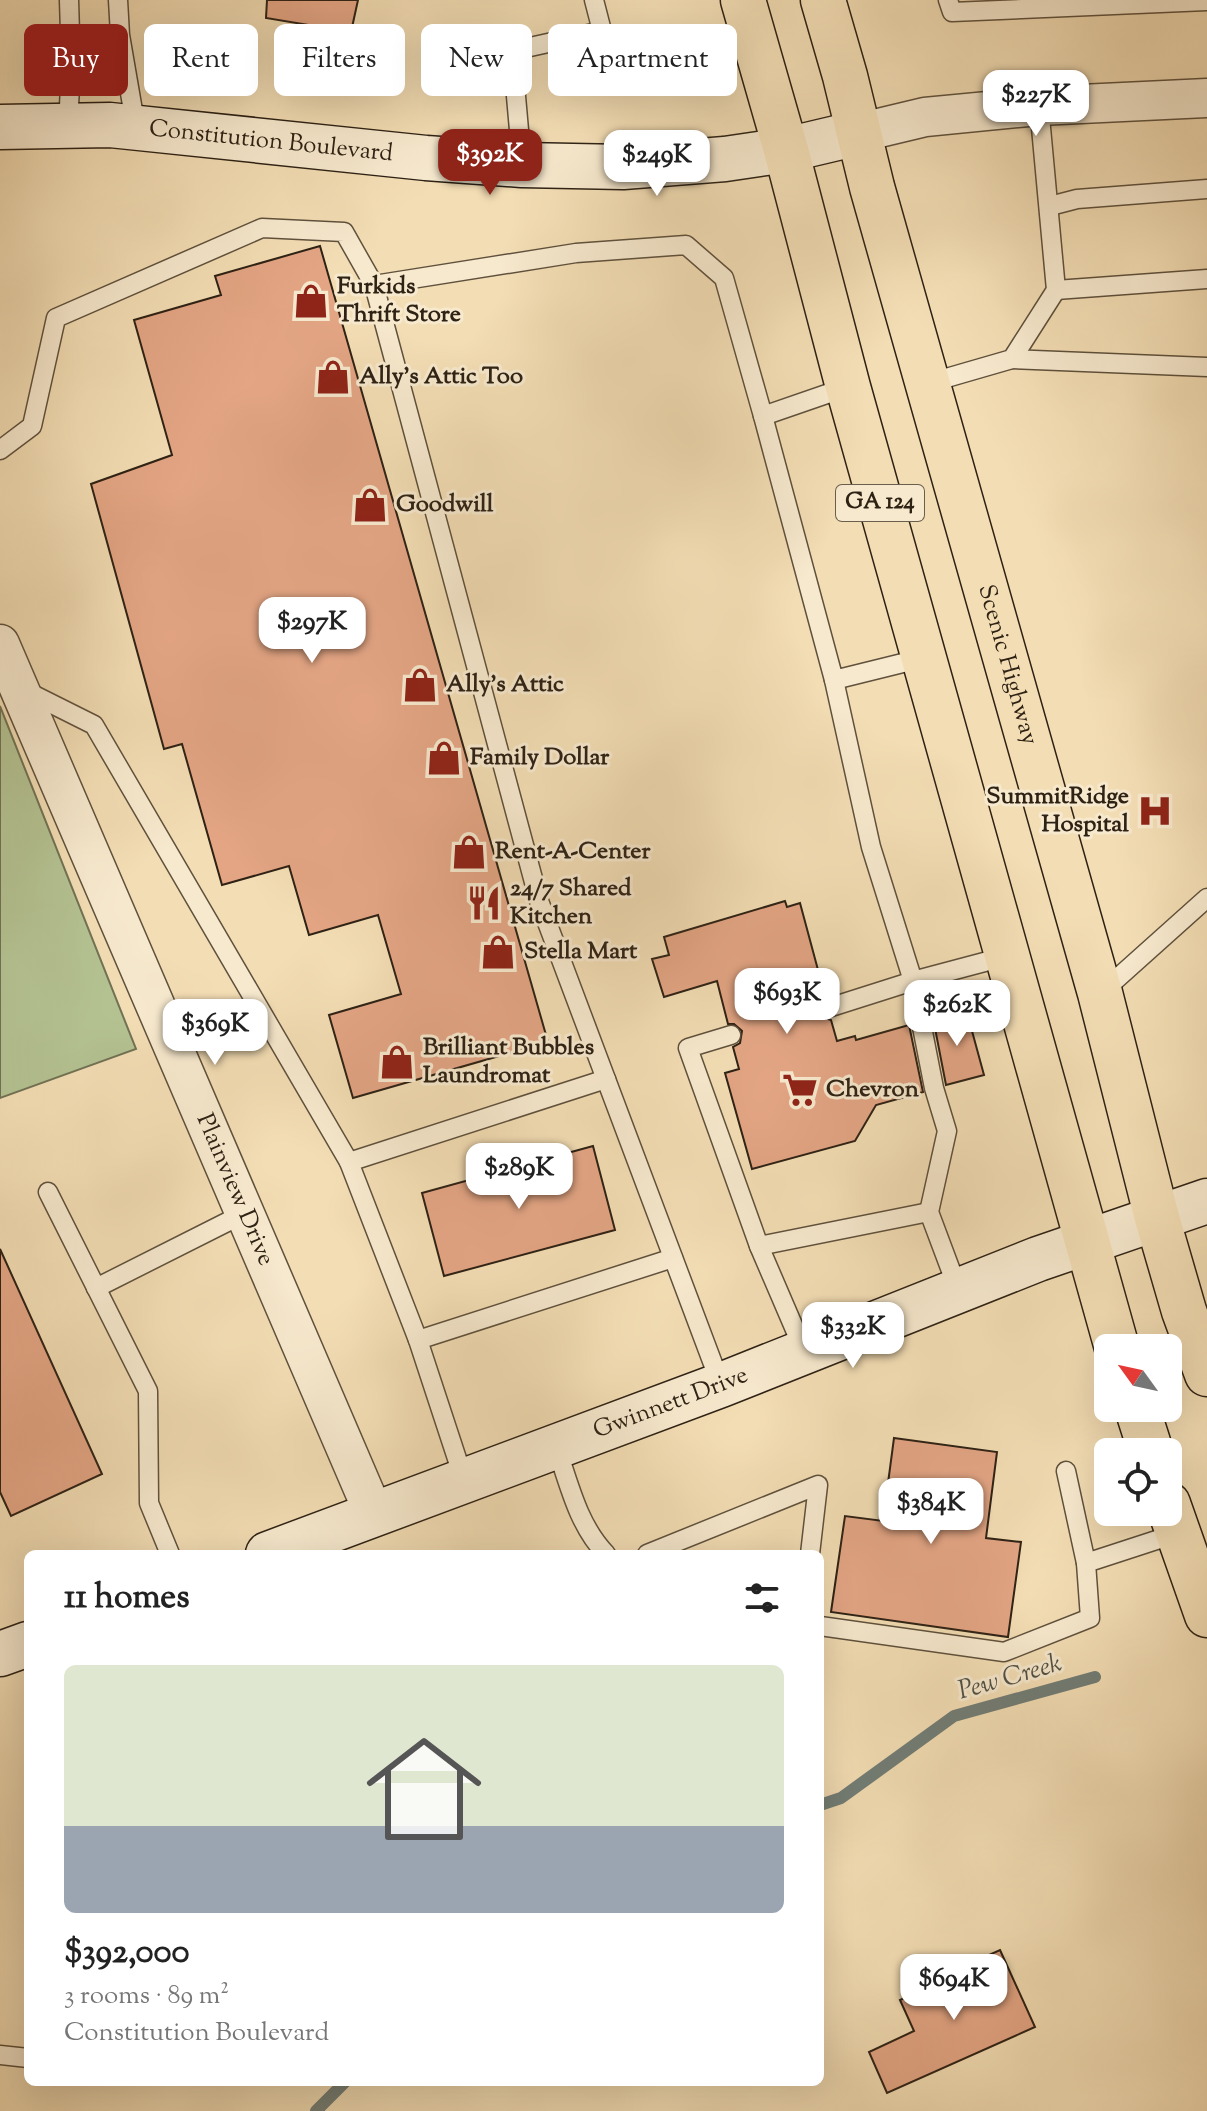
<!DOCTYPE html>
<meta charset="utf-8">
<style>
body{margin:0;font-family:"Sorts Mill Goudy",serif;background:#f6f6f6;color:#222;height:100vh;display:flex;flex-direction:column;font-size:30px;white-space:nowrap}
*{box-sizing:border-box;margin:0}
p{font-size:26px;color:#767676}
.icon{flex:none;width:44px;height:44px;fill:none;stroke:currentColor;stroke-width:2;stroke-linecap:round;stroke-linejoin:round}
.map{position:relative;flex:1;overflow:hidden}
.drawer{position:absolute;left:24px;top:1550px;width:800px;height:536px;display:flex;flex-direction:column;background:#fff;border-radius:12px;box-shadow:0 8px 32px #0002}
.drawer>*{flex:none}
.banner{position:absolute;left:24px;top:24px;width:800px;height:72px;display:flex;gap:16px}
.needle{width:52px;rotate:303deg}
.tools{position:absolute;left:1094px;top:1334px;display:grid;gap:16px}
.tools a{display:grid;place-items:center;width:88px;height:88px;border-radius:12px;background:#fff;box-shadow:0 8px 32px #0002;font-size:40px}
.price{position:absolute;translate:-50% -68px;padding:0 18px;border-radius:16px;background:#fff;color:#222;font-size:26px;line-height:52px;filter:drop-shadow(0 2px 4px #0008)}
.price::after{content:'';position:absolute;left:50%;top:48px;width:24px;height:18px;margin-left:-12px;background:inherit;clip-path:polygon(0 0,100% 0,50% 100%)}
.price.current{background:#8f2418;color:#fff}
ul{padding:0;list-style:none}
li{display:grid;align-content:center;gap:16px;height:424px;padding:0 40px}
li+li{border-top:2px solid #e0e0e0}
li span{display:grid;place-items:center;height:248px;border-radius:12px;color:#555}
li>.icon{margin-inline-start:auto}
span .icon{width:144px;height:144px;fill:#fffc;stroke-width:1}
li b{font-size:34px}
h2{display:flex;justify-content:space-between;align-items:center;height:96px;padding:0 40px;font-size:34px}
.chip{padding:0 28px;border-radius:12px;background:#fff;box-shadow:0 8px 32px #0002;font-size:28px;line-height:72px}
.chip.current{background:#8f2418;color:#fff}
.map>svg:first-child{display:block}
.green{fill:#b4c292;stroke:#717254;stroke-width:2}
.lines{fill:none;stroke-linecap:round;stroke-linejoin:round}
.stream{stroke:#717d76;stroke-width:12}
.building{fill:#e3a584;stroke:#2e2215;stroke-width:2}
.lane-casing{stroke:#5f513d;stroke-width:21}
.street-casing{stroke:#5f513d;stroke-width:41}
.secondary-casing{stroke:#2e2215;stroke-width:47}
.highway-casing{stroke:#2e2215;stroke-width:47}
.lane{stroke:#f7e9ce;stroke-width:18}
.street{stroke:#f7e9ce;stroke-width:38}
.secondary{stroke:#f7e9ce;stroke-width:44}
.highway{stroke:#f3ddb4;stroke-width:44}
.labels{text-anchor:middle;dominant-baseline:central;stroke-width:6;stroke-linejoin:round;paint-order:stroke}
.shield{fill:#f7e9ce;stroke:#6a5e4c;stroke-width:2}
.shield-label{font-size:22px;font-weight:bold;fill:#2e2215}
.street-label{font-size:24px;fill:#2e2215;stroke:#f7e9ce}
.poi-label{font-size:24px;font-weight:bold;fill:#2e2215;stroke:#f7e9ce;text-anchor:start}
.water-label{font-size:26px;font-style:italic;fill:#505045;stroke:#f7e9ce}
</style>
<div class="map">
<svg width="1207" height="2111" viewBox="0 0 1207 2111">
<rect width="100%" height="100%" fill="#f3ddb4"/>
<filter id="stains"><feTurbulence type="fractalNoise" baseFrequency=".0025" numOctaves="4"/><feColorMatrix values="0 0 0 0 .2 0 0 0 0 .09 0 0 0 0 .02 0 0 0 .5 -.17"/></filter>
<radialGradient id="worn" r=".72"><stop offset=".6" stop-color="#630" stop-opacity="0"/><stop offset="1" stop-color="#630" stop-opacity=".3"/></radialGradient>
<!-- green -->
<path class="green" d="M0,706l136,343 -136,49z"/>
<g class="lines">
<!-- stream -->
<g class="stream">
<path d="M820,1805l21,-7 113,-82 141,-39"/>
<path d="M316,2111l29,-29"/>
</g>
</g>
<!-- building -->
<g class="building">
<path d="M267,0h91l-7,32 -85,-14z"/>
<path d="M320,246l228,796 -195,56 -24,-83 72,-21 -23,-79 -69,20 -20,-69 -67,19 -40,-141 -18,5 -73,-265 81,-29 -38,-135 87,-25 -6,-19z"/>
<path d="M785,901l2,6 13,-4 25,93 -6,5 -3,10 5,6 10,3 6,21 18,-5 1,4 53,-15 14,67 -47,13 -21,36 -103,28 -27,-96 14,-4 -6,-22 7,-4 2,-12 -8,-7h-6l-11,-43 -53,16 -12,-38 17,-4 -5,-18z"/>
<path d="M966,1009l18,66 -38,10 -13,-67z"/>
<path d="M593,1146l22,84 -171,46 -22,-83z"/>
<path d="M0,1249l102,225 -91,42 -11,-24z"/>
<path d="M894,1438l103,14 -11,86 35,4 -13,95 -177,-25 14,-96 38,5z"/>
<path d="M1000,1950l35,77 -148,66 -18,-41 45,-21 -14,-31 44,-20 -2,-4z"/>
</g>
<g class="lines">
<!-- lane casing -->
<g class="lane-casing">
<g id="lane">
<path d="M118,0l2,35 16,93"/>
<path d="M948,0l4,12 255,-11"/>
<path d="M68,125l3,-58 -2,-67"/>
<path d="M522,164l-10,-113 90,-20 -8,-31"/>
<path d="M1050,206l27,-7 130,-10"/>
<path d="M374,285l202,-32 110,-8 38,33 39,138 84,-29"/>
<path d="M1056,290l151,-11"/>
<path d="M1012,359l195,8"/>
<path d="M929,383l83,-24 44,-69 -17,-184"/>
<path d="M763,416l71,264 89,-22"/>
<path d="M0,450l32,-24 24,-108 206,-90 82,4 30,53 165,616 182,484"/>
<path d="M834,680l37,167 42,134 94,-25"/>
<path d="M24,690l70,35 255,437"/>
<path d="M1102,992l105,-94"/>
<path d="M828,1008l85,-27 21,107 13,43 -18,81 30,80"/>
<path d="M731,1035l-43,13 71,198 46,107"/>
<path d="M48,1192l100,199 1,112 21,51"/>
<path d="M759,1246l170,-34"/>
<path d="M96,1288l149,-75"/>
<path d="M418,1340l-69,-178 257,-83"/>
<path d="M556,1446c13,38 22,79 50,108"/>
<path d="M1066,1471l20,92"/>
<path d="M464,1480l-46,-140 255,-82"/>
<path d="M647,1554l171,-69 -8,69"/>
<path d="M820,1626l184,26 86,-34 -4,-55 92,-30"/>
<path d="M0,2055l28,3"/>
</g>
</g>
<!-- street casing -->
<g class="street-casing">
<g id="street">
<path d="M858,133l67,-16 114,-11 168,-8"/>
<path id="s1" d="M0,644l374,870"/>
</g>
</g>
<!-- secondary casing -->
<g class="secondary-casing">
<g id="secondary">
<path id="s2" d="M0,127l110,-2 316,33 96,7 101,2 102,-8 61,-9 72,-17"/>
<path id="s3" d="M268,1554l453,-169 317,-126 169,-58"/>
<path d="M0,1654l28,-10"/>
</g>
</g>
<!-- highway casing -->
<g class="highway-casing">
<g id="highway">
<path d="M743,0l43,150 62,237 269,961"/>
<path id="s4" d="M823,0l22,76 27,111 228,806 57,225 27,93 23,63"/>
<path d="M1137,1408l14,44"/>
<path d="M1168,1504l39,111"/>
</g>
</g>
<!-- lane -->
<use href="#lane" class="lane"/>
<!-- street -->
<use href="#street" class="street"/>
<!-- secondary -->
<use href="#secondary" class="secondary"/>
<!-- highway -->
<use href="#highway" class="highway"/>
</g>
<!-- icons -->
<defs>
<g id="shop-bare" transform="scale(2.76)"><path d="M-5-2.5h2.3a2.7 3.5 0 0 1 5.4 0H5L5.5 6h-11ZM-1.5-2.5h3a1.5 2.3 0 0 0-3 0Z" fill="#8f2418" stroke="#f7e9ce" stroke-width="2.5" paint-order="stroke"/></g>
<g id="hospital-bare" transform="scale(2.76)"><path d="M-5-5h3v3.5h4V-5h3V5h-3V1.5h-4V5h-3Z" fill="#8f2418" stroke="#f7e9ce" stroke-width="2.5" paint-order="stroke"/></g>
<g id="restaurant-bare" transform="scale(2.76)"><path d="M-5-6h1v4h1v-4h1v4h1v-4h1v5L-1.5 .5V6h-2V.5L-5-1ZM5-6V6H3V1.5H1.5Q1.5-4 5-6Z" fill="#8f2418" stroke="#f7e9ce" stroke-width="2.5" paint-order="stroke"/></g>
<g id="supermarket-bare" transform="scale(2.76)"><path d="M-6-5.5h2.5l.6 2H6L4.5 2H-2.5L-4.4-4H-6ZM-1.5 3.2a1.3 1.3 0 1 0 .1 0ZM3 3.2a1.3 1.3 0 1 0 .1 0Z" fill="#8f2418" stroke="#f7e9ce" stroke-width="2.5" paint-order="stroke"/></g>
</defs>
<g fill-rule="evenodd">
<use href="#shop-bare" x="311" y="301"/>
<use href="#shop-bare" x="333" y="377"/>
<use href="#shop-bare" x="370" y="505"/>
<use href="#shop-bare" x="420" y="685"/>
<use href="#shop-bare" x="444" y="758"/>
<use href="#hospital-bare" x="1155" y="811"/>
<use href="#shop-bare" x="469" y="852"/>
<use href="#restaurant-bare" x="484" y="903"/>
<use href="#shop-bare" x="498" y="952"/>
<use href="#shop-bare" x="397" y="1062"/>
<use href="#supermarket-bare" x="800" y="1090"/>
</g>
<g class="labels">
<!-- shield labels -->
<rect class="shield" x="836" y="485" width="88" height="36" rx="6"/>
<g class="shield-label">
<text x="880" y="503">GA 124</text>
</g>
<!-- street labels -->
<g class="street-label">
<text stroke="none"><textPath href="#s2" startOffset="272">Constitution Boulevard</textPath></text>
<text stroke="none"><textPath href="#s4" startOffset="690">Scenic Highway</textPath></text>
<text stroke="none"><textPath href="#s1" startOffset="594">Plainview Drive</textPath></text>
<text stroke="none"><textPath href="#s3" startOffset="430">Gwinnett Drive</textPath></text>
</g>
<!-- poi labels -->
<g class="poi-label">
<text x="337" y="287">Furkids<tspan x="337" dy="28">Thrift Store</tspan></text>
<text x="359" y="377">Ally's Attic Too</text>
<text x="396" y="505">Goodwill</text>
<text x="446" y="685">Ally's Attic</text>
<text x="470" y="758">Family Dollar</text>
<text x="1129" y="797" text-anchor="end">SummitRidge<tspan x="1129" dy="28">Hospital</tspan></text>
<text x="495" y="852">Rent-A-Center</text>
<text x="510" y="889">24/7 Shared<tspan x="510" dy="28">Kitchen</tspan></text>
<text x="524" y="952">Stella Mart</text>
<text x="423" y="1048">Brilliant Bubbles<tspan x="423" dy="28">Laundromat</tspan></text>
<text x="826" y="1090">Chevron</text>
</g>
<!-- water labels -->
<g class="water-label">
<text transform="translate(1010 1678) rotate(-16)">Pew Creek</text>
</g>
</g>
<rect width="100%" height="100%" filter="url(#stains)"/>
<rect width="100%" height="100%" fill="url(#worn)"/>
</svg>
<div class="tools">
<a><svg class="needle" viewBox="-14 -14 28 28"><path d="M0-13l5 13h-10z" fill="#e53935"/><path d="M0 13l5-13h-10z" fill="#767676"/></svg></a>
<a><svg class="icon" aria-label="locate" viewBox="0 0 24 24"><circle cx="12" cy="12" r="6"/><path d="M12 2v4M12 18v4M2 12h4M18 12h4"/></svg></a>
</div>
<b class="price" style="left:1036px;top:138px">$227K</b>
<b class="price current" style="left:490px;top:197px">$392K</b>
<b class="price" style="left:657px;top:198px">$249K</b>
<b class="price" style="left:312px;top:665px">$297K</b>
<b class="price" style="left:787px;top:1036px">$693K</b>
<b class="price" style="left:957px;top:1048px">$262K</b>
<b class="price" style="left:215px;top:1067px">$369K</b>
<b class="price" style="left:519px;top:1211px">$289K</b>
<b class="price" style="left:853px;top:1370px">$332K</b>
<b class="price" style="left:931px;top:1546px">$384K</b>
<b class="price" style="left:954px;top:2022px">$694K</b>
<div class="banner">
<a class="chip current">Buy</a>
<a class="chip">Rent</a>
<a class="chip">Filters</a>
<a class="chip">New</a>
<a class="chip">Apartment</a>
</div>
<section class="drawer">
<h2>11 homes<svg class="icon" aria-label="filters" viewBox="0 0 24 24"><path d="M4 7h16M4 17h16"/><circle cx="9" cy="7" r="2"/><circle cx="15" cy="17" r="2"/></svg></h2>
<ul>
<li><span style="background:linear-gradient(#dfe7d0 65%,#9aa5b1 0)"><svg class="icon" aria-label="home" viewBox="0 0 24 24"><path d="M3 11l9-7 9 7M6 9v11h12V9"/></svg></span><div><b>$392,000</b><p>3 rooms · 89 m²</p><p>Constitution Boulevard</p></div></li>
</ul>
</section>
</div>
